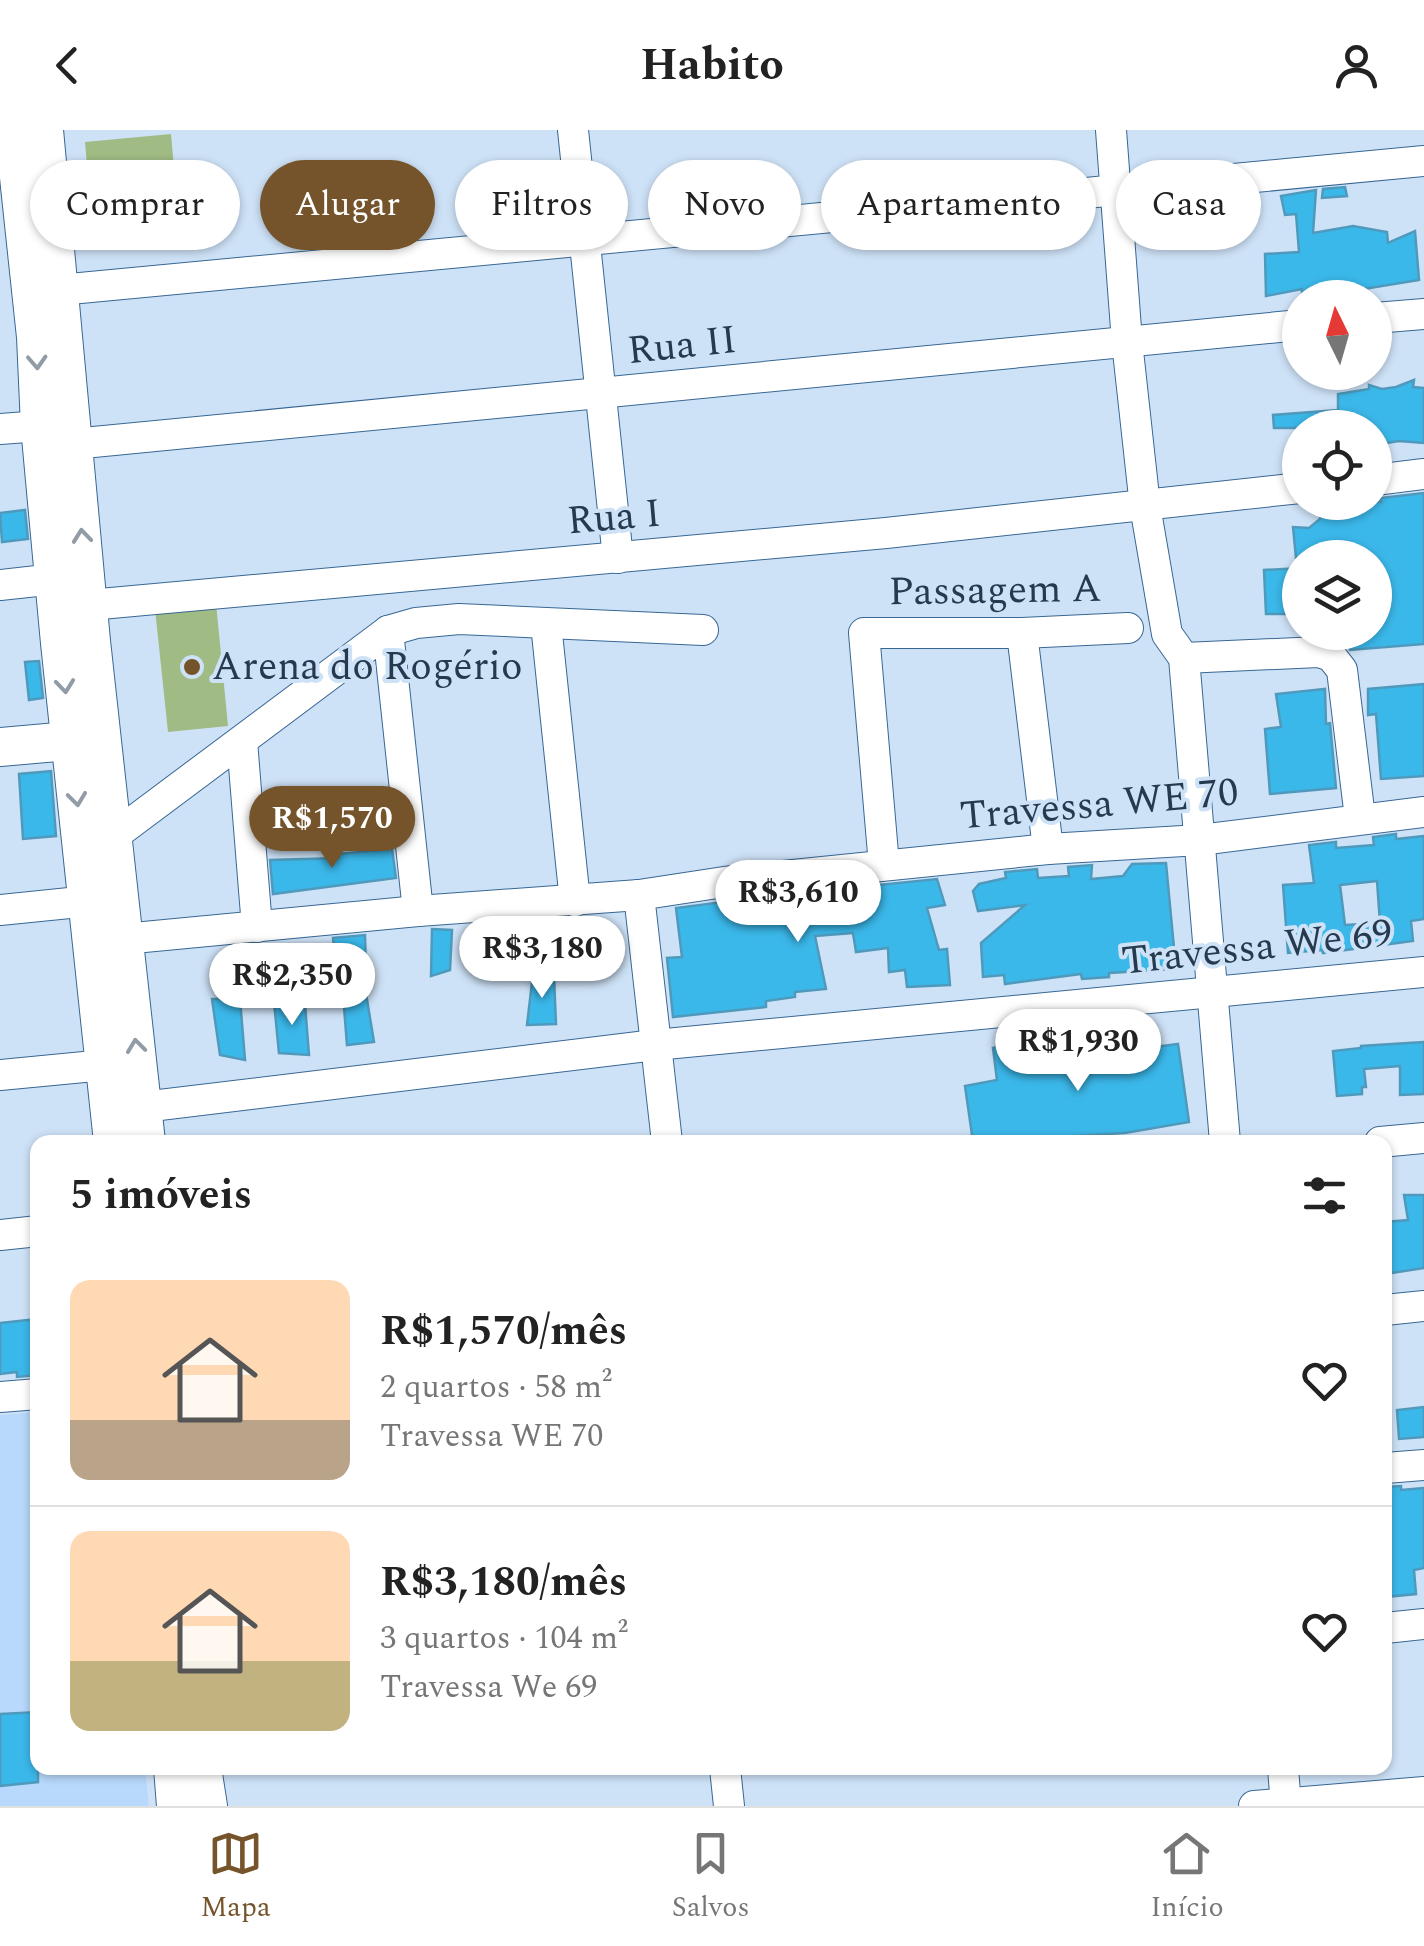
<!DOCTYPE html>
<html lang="pt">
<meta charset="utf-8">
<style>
body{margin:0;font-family:Spectral,serif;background:#f2f2f2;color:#222;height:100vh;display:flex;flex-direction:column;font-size:38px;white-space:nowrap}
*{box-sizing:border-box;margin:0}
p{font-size:32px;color:#767676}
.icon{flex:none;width:55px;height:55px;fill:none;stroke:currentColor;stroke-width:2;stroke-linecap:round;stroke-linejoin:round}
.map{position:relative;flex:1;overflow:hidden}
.side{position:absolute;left:30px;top:1005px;width:1362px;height:640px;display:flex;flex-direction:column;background:#fff;border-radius:20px;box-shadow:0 2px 8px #0004}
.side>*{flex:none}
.guide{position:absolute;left:30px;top:30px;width:1365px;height:90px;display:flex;gap:20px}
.needle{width:65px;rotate:355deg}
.fabs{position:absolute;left:1282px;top:150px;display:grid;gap:20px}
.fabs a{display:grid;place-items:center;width:110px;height:110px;border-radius:50%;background:#fff;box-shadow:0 2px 8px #0004;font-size:50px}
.price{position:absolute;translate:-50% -85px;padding:0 22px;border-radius:35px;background:#fff;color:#222;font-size:32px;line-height:65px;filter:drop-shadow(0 2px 5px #0008)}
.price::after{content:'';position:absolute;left:50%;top:60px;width:30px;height:22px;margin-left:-15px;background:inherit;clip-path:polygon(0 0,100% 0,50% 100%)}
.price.on{background:#75542b;color:#fff}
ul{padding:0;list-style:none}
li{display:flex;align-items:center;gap:30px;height:250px;padding:0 40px}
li+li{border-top:2px solid #e0e0e0}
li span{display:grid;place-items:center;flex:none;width:280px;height:200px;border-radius:20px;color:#555}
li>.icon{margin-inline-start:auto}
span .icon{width:120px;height:120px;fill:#fffc;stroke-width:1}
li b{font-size:42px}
h2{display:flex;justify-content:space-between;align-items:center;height:120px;padding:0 40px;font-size:42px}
.chip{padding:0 35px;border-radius:45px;background:#fff;box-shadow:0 2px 8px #0004;font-size:35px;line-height:90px}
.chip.on{background:#75542b;color:#fff}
header{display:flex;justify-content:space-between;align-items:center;height:130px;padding:0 40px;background:#fff;font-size:45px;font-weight:700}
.tab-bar{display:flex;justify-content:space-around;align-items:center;height:140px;border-top:2px solid #e0e0e0;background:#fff;font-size:28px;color:#767676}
.tab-bar a{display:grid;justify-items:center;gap:5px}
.tab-bar .on{color:#75542b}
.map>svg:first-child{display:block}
.built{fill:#b8d9fc}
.green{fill:#a0bb84}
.building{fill:#3bb8ea;stroke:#4f9abc;stroke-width:2.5;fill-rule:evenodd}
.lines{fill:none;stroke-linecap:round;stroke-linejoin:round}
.minor-casing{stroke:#386794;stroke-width:32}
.major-casing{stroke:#386794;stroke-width:40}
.minor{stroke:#fff;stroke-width:30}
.major{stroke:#fff;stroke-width:38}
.oneway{stroke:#929ca6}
.poi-dot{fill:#75542b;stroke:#cee2f7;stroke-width:4}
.labels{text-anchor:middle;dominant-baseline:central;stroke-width:8;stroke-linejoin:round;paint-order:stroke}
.street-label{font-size:40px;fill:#253a4e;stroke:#cee2f7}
.poi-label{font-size:40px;fill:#253a4e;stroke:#cee2f7;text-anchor:start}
</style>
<header><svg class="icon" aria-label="back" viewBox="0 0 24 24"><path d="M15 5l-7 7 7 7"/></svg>Habito<svg class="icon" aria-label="person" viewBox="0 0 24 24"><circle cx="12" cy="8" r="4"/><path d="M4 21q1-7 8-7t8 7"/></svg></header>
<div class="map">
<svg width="1424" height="1676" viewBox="0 0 1424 1676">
<rect width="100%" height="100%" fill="#cee2f7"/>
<!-- built -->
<path class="built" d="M37,1282l1,356h107l4,38h-149v-391z"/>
<!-- green -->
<g class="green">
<path d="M171,4l5,57 -86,9 -5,-58z"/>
<path d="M216,473l12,123 -60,6 -13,-123z"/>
</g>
<!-- building -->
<g class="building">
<path d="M1345,57l2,9 -25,2 1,-9z"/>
<path d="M1316,60l-3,43 40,-7 34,6 1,11 27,-12 4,49 -68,11 -1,-5 -48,10v-7l-36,7 -1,-42 34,-2 -3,-38 -11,1 -4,-19z"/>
<path d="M1414,250l-1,7 11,1v55l-25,-2 -24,4v-17h-101l-1,-13 65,-5v-16l31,-5v-4l13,4 14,-2z"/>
<path d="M1424,363v151l-74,6 -3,-18h28v-74h-79l-3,-31 16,1 11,-9 1,-17h60l-1,-4z"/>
<path d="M25,380l3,29 -26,3 -2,-29z"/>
<path d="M1300,438v46h-34l-2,-44z"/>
<path d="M39,531l4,37 -14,2 -4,-38z"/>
<path d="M1424,554v92l-43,3 -5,-65 -8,1v-26z"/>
<path d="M1325,559l1,35 4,-1 6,65 -66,6 -5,-65 16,-2 -5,-33z"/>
<path d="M51,641l5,65 -33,3 -4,-65z"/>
<path d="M1396,704v5l28,-3v83l-13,2 2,20 -90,12 -1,-3 -34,3 -5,-68 31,-2 -5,-38 27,-3v6l38,-3 -1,-8zM1377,751l3,42 -35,2 -5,-40z"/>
<path d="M392,719l4,29 -123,16 -3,-34 69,-2v-4z"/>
<path d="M1166,733l10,106 -67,4v4l-27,2 -1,-5 -76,10 -1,-9 -21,2 -2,-34 44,-38 -47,6 -5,-20 6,-7 27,-6 -1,-6 32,-3 1,9 31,-2 -1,-9 24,-2 -1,14 32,-3 9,-12z"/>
<path d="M937,749l8,26 -18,3 12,42 8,-1 3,36 -43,2 -2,-17 -16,2 -1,-24 -32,4 -3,-19 -38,3 11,53 -31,3v5l-29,4v6l-93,10 -6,-59 15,-1 -6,-49 77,-10 1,3 29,-3 1,3 76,-5 -2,-9z"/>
<path d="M432,799l20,1 -2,40 -19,6z"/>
<path d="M365,805l1,34h-4l12,73 -27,3 -6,-76h-5l-3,-31z"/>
<path d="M533,844l21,3 2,47 -29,1z"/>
<path d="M212,869h28l5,61 -25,-5z"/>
<path d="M274,872l31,2 4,51 -30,-2z"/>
<path d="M1084,902l3,22 31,5v-6l30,-2 -1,-3 31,-4 11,78 -64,11 -152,9 -8,-56 32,-6 -4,-32 24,-6 4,26 32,-8v-21z"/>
<path d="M1424,912v52l-24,1v-29l-36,3 2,18h-4v7l-25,2 -4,-45 28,-3v-2z"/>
<path d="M1404,1065h20v73l-39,6v-52l23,-2z"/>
<path d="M38,1189v56l-21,2v-5l-17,2v-51z"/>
<path d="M1424,1277v30l-25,2 -2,-29z"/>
<path d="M1401,1356v4l23,-2v80l-10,2 2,24 -31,3v-110z"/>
<path d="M38,1582v70l-38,4v-72z"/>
</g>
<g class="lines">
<!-- minor casing -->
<g class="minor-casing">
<g id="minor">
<path d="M573,0l45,428"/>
<path d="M1111,0l16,212 18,164 22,128 17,24 41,484"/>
<path d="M59,160l1365,-129"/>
<path d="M1375,188l49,-4"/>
<path d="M0,299l40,-3"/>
<path d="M73,314l1227,-119"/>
<path d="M1375,350l49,-6"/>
<path d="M0,455l55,-6"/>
<path d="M89,475l797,-72 414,-45"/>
<path d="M546,494l29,277"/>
<path d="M388,501l30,280"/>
<path d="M1022,503l26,216"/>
<path d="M1184,528l135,-6 12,4 11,14 18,148"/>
<path d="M242,611l15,186"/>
<path d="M99,717l289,-216 28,-8 43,-4 244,11"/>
<path d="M884,735l-20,-232h158l106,-5"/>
<path d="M639,765l28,247"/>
<path d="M0,780l89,-9"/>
<path d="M123,809l295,-28 221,-16 85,-13 324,-33 152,-9 224,-28"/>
<path d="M0,945l105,-10"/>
<path d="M143,977l512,-62 769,-73"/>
<path d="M1380,1012l44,-4"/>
<path d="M0,1105l38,-4"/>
<path d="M1385,1180l39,-4"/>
<path d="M0,1267l38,-3"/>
<path d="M1385,1338l39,-3"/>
<path d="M1385,1498l39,-4"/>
<path d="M725,1638l4,38"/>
<path d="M1283,1638l3,38"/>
<path d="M1254,1676l170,-14"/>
</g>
</g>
<!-- major casing -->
<g class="major-casing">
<g id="major">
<path d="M14,0l22,207 4,89 20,217 53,499"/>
<path d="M44,0l47,511 55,501"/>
<path d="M0,617l92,-8"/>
<path d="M173,1638l3,38"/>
<path d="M202,1638l6,38"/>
</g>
</g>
<!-- minor -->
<use href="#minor" class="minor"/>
<!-- major -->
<use href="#major" class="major"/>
</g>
<!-- one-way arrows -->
<defs><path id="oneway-chevron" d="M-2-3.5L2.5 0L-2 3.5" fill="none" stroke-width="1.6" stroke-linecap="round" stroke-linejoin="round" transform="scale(2.5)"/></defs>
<g class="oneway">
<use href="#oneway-chevron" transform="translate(37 232) rotate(87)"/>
<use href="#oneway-chevron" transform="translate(82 406) rotate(-96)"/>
<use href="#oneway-chevron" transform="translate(65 556) rotate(84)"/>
<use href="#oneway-chevron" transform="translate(77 669) rotate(83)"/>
<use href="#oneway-chevron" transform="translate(136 916) rotate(-97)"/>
</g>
<!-- markers -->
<circle class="poi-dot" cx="192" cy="537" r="10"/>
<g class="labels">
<!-- street labels -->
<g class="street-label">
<text transform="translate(682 216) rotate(-6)">Rua II</text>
<text transform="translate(614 388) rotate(-5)">Rua I</text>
<text transform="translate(995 461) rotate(-1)">Passagem A</text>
<text transform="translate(1099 675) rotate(-5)">Travessa WE 70</text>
<text transform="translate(1257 818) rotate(-6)">Travessa We 69</text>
</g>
<!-- poi labels -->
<g class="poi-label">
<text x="212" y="537">Arena do Rogério</text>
</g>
</g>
</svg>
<div class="fabs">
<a><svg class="needle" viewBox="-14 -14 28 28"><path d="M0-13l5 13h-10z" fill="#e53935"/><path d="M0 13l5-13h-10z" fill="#767676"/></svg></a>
<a><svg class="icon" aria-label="locate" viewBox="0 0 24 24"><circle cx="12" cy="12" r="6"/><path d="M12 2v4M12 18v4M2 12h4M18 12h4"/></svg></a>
<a><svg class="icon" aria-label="layers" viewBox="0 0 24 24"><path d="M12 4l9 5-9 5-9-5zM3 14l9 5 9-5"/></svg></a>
</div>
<b class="price on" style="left:332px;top:741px">R$1,570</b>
<b class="price" style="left:798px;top:815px">R$3,610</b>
<b class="price" style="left:542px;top:871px">R$3,180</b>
<b class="price" style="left:292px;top:898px">R$2,350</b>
<b class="price" style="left:1078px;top:964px">R$1,930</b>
<div class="guide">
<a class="chip">Comprar</a>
<a class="chip on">Alugar</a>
<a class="chip">Filtros</a>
<a class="chip">Novo</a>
<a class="chip">Apartamento</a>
<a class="chip">Casa</a>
</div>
<section class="side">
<h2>5 imóveis<svg class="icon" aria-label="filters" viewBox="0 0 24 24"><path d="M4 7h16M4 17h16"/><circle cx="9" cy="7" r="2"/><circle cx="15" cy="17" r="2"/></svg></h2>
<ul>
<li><span style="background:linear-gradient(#ffd9b3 70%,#b9a48a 0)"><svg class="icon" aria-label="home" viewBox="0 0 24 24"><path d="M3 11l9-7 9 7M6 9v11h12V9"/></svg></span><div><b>R$1,570/mês</b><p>2 quartos · 58 m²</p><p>Travessa WE 70</p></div><svg class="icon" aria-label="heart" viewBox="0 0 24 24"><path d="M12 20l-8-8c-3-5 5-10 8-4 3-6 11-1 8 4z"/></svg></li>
<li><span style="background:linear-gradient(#ffd9b3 65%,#c2b280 0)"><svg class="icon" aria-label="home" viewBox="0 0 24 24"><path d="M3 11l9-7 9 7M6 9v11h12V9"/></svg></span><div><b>R$3,180/mês</b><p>3 quartos · 104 m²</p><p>Travessa We 69</p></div><svg class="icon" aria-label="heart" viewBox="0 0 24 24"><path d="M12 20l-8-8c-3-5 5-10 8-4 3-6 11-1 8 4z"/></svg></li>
</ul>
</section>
</div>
<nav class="tab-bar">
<a class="on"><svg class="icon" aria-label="map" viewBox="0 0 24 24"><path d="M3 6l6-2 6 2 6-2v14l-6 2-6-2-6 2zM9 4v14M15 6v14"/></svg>Mapa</a>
<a><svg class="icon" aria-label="saved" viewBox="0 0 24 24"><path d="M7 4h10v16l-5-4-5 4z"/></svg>Salvos</a>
<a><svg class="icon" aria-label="home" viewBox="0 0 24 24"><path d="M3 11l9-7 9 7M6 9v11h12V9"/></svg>Início</a>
</nav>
